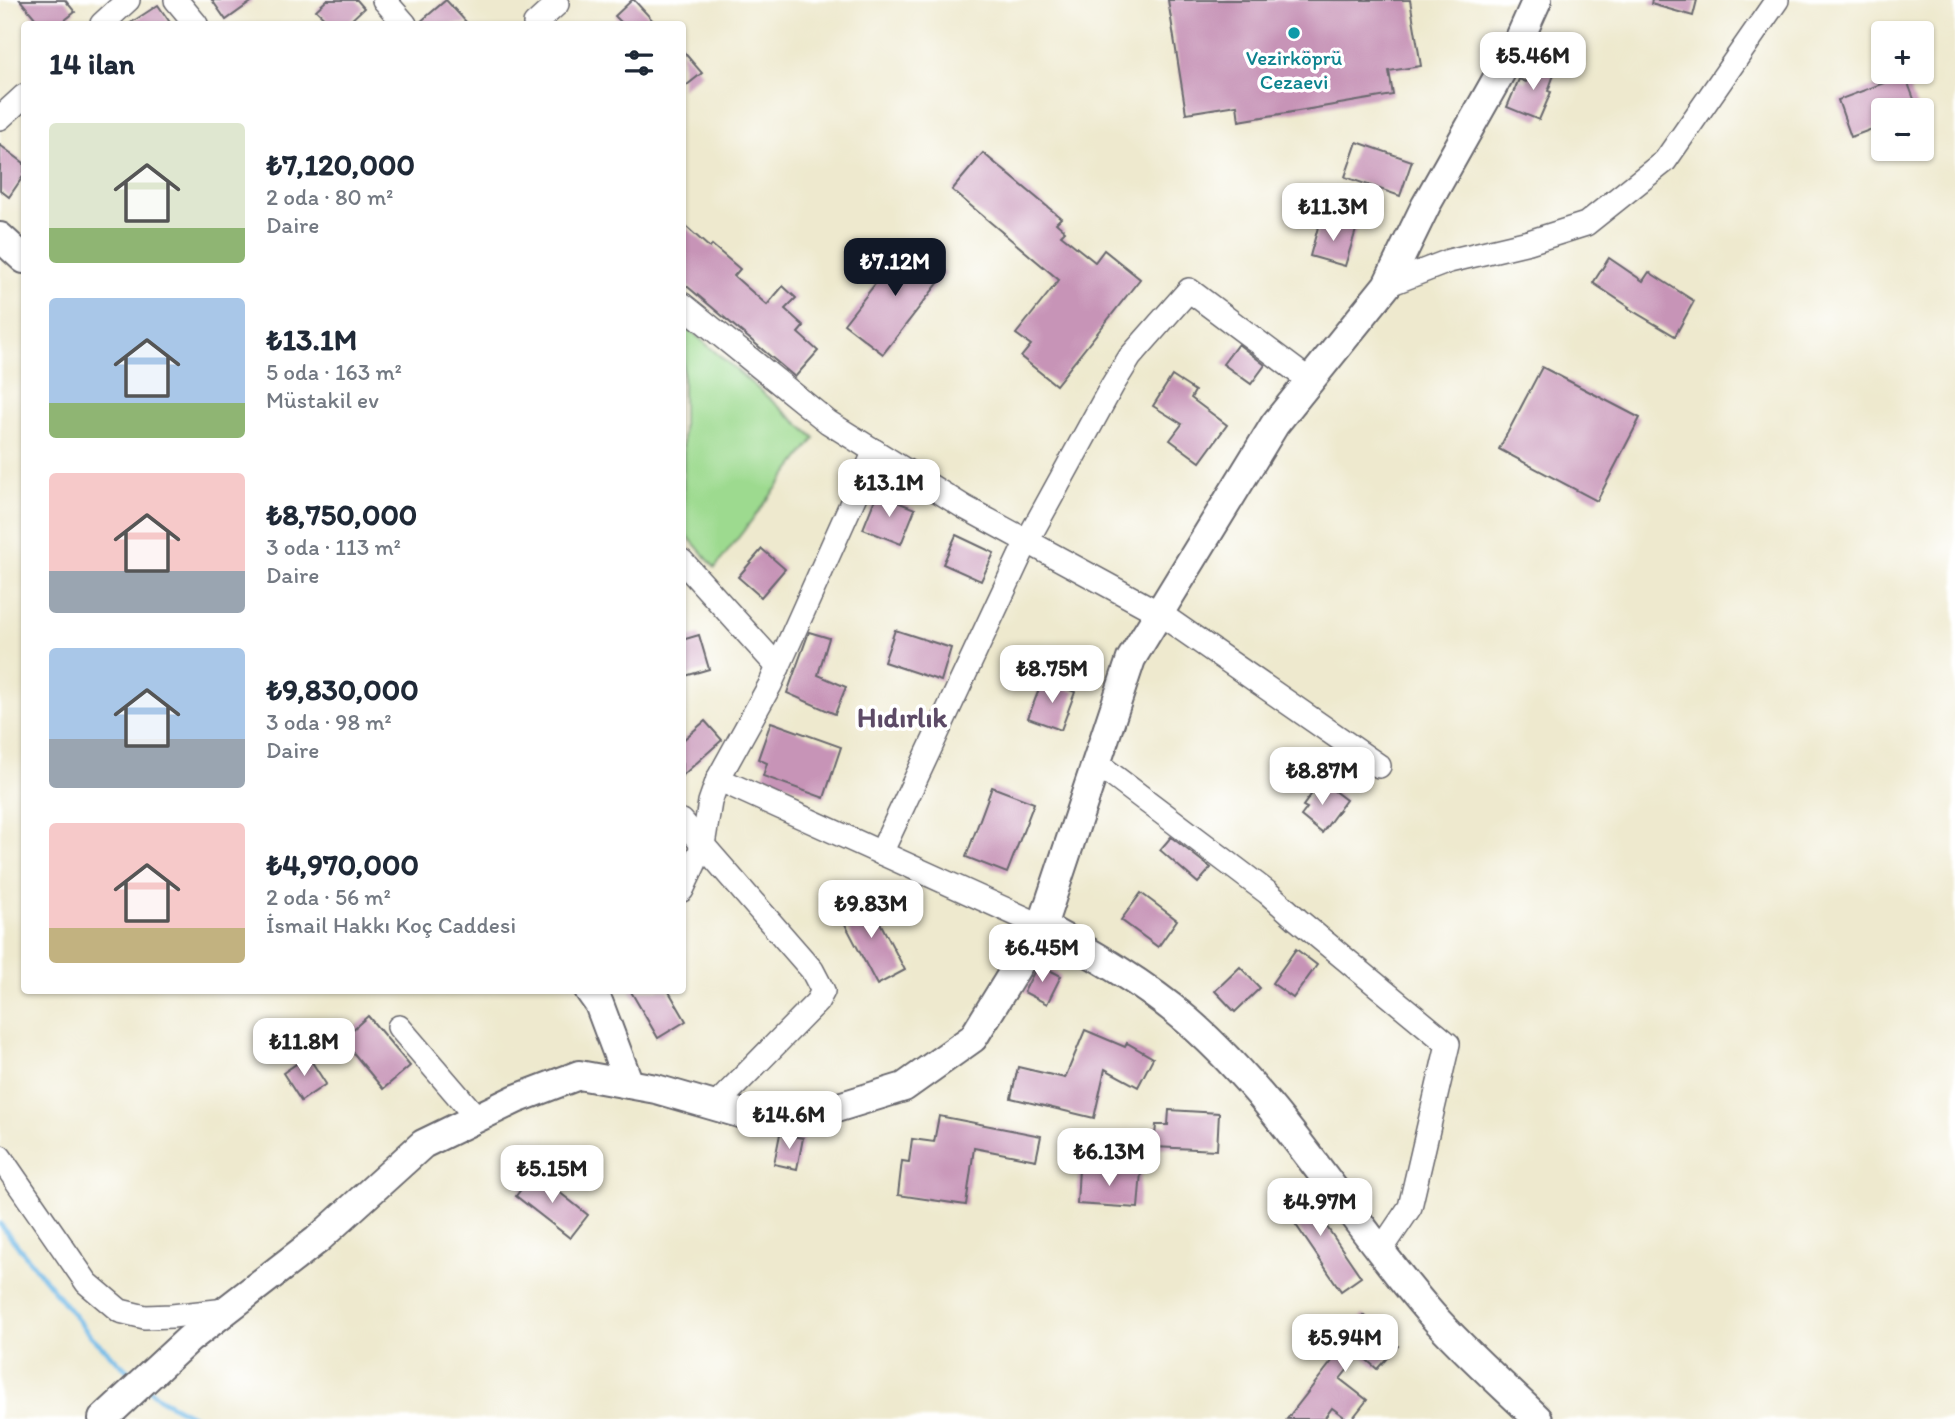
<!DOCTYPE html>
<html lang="tr">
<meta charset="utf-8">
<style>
body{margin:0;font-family:Itim,sans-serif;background:#f2f2f3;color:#1f2937;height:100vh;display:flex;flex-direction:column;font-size:26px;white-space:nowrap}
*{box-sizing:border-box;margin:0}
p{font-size:23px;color:#747a83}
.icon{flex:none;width:38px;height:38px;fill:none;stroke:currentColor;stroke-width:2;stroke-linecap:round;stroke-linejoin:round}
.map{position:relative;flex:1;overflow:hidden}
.details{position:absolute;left:21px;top:21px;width:665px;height:973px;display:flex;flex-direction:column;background:#fff;border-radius:7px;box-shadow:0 2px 5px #0004}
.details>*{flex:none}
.controls{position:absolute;left:1871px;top:21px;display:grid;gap:14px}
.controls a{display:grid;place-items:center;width:63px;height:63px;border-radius:7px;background:#fff;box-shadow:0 2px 5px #0004;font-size:35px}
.price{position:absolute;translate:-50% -60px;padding:0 16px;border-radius:14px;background:#fff;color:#222;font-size:23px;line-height:46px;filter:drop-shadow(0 2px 4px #0008)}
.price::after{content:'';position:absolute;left:50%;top:42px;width:21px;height:16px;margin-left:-10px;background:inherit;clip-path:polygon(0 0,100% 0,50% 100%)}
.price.current{background:#111827;color:#fff}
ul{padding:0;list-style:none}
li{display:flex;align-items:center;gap:21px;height:175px;padding:0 28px}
li span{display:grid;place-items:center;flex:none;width:196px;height:140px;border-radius:7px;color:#555}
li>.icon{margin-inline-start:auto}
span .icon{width:84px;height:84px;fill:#fffc;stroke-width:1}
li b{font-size:30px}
h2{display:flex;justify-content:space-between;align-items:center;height:84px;padding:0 28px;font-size:30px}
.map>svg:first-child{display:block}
.green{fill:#9dda8f;stroke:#607e65;stroke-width:2}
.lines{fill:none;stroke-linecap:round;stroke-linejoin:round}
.stream{stroke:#6db8e6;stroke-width:5}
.building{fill:#c794b7}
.minor-casing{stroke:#69686e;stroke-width:26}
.tertiary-casing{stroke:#69686e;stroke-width:32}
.minor{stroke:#fff;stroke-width:23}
.tertiary{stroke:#fff;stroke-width:28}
.culture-dot{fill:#0f9aa8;stroke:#fff;stroke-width:2.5}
.labels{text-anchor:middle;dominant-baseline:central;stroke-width:7;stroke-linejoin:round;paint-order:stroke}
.culture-label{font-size:21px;fill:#0d838f;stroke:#fff}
.district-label{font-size:28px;font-weight:bold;fill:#5c4a66;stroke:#fff}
</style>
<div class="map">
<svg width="1955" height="1419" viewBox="0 0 1955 1419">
<rect width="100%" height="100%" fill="#fff"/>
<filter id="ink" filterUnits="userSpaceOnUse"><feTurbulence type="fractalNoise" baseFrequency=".0143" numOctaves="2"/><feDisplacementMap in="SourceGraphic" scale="14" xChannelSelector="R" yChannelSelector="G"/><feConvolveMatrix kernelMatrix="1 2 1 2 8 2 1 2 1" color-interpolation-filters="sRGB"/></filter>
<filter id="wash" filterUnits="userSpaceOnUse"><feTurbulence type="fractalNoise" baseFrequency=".00686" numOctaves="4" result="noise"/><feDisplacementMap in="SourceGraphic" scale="28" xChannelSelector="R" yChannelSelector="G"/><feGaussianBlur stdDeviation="1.57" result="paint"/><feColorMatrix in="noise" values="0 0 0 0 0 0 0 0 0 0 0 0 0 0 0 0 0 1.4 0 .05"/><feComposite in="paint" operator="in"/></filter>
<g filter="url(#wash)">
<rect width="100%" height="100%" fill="#eee9ce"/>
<!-- green -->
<path class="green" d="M683,324l132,114 -100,130 -32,-37z"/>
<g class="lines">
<!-- stream -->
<g class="stream">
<path d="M0,1224l89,110 47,45"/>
<path d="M149,1389l13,11 36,19"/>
</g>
</g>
<g id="blocks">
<!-- building -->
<g class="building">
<path d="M20,0h45l10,12 -15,12h-20z"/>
<path d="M212,0h42l-28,20z"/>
<path d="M327,0h30l7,8 -17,16h-16l-15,-14z"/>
<path d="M446,0l22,24h-49v-1z"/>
<path d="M632,0h2l22,24h-33l-8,-8z"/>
<path d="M1168,0h242l11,66 -32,5 4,24 -154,26 -2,-16 -51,8z"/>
<path d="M1652,0h45l-4,16 -42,-12z"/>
<path d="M158,5l13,19h-42z"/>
<path d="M682,50l20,23 -20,16z"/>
<path d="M1533,63l22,9 -7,19 3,1 -12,28 -32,-13 12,-28 7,3z"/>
<path d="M1905,75l13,35h-35v15l-32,12 -13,-37z"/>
<path d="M1357,142l55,19 -12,35 -55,-19z"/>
<path d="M0,145l24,18v12l-15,22 -9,-7z"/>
<path d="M983,153l78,65 -5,5 9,8 -4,4 34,27 9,-12 36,29 -84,106 -35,-28 10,-12 -15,-11 43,-54 -107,-90z"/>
<path d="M1320,220l36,10 -11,36 -35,-10z"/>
<path d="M682,223l28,25 2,-3 28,24 -6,7 33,29 16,-19 13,12 -11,11 19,17 -6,7 20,18 -23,26 -113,-95z"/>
<path d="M907,243l39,30 -63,81 -39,-30z"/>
<path d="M1609,258l34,23 6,-9 45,29 -19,35 -47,-28 1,-1 -36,-24z"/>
<path d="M1238,344l27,21 -14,19 -28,-20z"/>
<path d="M1542,367l98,51 -43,83 -98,-52z"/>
<path d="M1172,376l23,15 -4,7 36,27 -27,37 -30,-22 12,-16 -29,-18z"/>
<path d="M877,494l38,15 -14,35 -38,-15z"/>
<path d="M956,535l38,18 -13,28 -38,-17z"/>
<path d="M762,549l23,20 -24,28 -23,-20z"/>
<path d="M895,630l56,18 -10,33 -57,-19z"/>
<path d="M809,632l20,6 -11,37 28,12 -11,27 -48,-21z"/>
<path d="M699,635l10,34 -27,8v-37z"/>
<path d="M1043,679l32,13 -14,38 -33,-12z"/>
<path d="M705,721l17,19 -40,36v-35z"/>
<path d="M771,722l70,25 -17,51 -61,-22 4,-13 -9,-4z"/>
<path d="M1321,781l25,19 -24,33 -21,-17 6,-8 -4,-2z"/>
<path d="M992,787l42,16 -27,70 -41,-16z"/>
<path d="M1171,837l40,31 -13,15 -38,-33z"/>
<path d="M1141,893l36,27 -19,27 -37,-27z"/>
<path d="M865,894l40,76 -28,15 -40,-76z"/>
<path d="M1296,949l21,16 -24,33 -21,-15z"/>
<path d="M1038,964l23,12 -14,28 -23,-12z"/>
<path d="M1240,967l20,21 -25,24 -20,-21z"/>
<path d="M630,990h38l18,31 -28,17z"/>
<path d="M368,1016l42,50 -27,23 -41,-50z"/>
<path d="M1085,1030l40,17 2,-4 26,15 -15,29 -33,-18 -11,49 -83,-20 7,-31 47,11z"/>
<path d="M308,1056l18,28 -25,17 -18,-28z"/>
<path d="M1169,1110l50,3 -2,37 -63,-3 2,-22h12z"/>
<path d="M939,1116l102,20 -5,24 -62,-12 -8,57 -68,-10 4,-34 7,1 3,-23 22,3z"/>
<path d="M780,1134l23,4 -6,31 -23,-5z"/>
<path d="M1079,1168l62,4 -3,36 -61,-4z"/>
<path d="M534,1172l54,43 -18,23 -54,-42z"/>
<path d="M1299,1186l62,91 -20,14 -62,-91z"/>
<path d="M1363,1315l35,31 -21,23 -17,-15 -20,25 27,21 -15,19h-5l-15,-11 -8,11h-37l60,-77 -5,-4z"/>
</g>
</g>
</g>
<g filter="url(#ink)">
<use href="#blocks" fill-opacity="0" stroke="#69686e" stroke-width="2"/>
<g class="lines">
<!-- minor casing -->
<g class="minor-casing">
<g id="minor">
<path d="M176,0l20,24"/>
<path d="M384,0l21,24"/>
<path d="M102,24l26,-24"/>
<path d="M535,24l22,-20"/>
<path d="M0,118l24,-22"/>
<path d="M1387,285l62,-24 80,-19 57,-18 79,-63 112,-161"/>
<path d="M682,304l146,118 136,85 195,106 220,153"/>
<path d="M682,561l96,106"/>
<path d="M1095,762l173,131 30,27 150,124 -38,163 -29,43"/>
<path d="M718,779l324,147"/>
<path d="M682,821l130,149 11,21 -6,11 -102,104"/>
<path d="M881,853l146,-312 85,-155 18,-29 59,-67 121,91"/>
<path d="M682,890l21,-45 7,-43 8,-23 52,-94 105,-234"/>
<path d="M399,1027l78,91"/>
<path d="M0,1157l87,126 33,28 25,6 27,-1 54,-6"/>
</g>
</g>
<!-- tertiary casing -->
<g class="tertiary-casing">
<g id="tertiary">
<path d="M0,237l24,22"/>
<path d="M1042,926c51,28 102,57 146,95 97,85 160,198 244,294 33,37 71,70 106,104"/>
<path d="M589,990l10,14 30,80"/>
<path d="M103,1419l86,-80 128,-99 106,-96 93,-45 63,-24 77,14 83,24 87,-2 78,-24 69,-49 69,-112 89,-267 144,-235 112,-139 39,-80 94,-167 17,-38"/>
</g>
</g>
<!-- minor -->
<use href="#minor" class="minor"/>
<!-- tertiary -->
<use href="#tertiary" class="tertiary"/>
</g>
</g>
<!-- markers -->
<circle class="culture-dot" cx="1294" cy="33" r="7"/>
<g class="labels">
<!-- culture labels -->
<g class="culture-label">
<text x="1294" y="57">Vezirköprü<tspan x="1294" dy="24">Cezaevi</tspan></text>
</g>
<!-- district labels -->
<g class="district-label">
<text x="902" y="717">Hıdırlık</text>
</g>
</g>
</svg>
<div class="controls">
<a>+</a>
<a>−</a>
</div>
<b class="price" style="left:1533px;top:92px">₺5.46M</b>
<b class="price" style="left:1333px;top:243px">₺11.3M</b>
<b class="price current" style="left:895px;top:298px">₺7.12M</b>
<b class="price" style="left:889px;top:519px">₺13.1M</b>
<b class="price" style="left:1052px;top:705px">₺8.75M</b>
<b class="price" style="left:1322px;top:807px">₺8.87M</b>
<b class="price" style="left:871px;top:940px">₺9.83M</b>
<b class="price" style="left:1042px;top:984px">₺6.45M</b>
<b class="price" style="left:304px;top:1078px">₺11.8M</b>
<b class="price" style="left:789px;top:1151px">₺14.6M</b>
<b class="price" style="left:1109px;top:1188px">₺6.13M</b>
<b class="price" style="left:552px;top:1205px">₺5.15M</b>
<b class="price" style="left:1320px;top:1238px">₺4.97M</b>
<b class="price" style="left:1345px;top:1374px">₺5.94M</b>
<section class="details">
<h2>14 ilan<svg class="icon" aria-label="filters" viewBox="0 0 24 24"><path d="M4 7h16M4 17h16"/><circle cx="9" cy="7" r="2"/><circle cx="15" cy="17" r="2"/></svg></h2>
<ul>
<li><span style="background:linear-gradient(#dfe7d0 75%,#8fb573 0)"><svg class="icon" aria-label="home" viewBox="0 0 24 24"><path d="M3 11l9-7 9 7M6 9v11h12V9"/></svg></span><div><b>₺7,120,000</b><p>2 oda · 80 m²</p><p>Daire</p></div></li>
<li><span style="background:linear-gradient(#a9c7e8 75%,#8fb573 0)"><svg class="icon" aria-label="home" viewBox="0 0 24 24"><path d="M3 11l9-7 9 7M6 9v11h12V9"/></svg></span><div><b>₺13.1M</b><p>5 oda · 163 m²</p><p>Müstakil ev</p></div></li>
<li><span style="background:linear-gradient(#f6c9c9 70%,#9aa5b1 0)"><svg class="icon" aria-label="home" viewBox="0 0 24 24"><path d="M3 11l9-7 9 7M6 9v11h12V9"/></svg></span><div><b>₺8,750,000</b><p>3 oda · 113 m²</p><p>Daire</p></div></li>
<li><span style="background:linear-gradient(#a9c7e8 65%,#9aa5b1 0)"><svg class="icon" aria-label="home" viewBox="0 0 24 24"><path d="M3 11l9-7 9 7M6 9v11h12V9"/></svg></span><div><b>₺9,830,000</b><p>3 oda · 98 m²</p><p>Daire</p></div></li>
<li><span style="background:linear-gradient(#f6c9c9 75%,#c2b280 0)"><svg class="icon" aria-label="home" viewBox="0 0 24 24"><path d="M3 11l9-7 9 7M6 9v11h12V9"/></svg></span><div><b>₺4,970,000</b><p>2 oda · 56 m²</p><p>İsmail Hakkı Koç Caddesi</p></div></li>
</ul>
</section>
</div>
